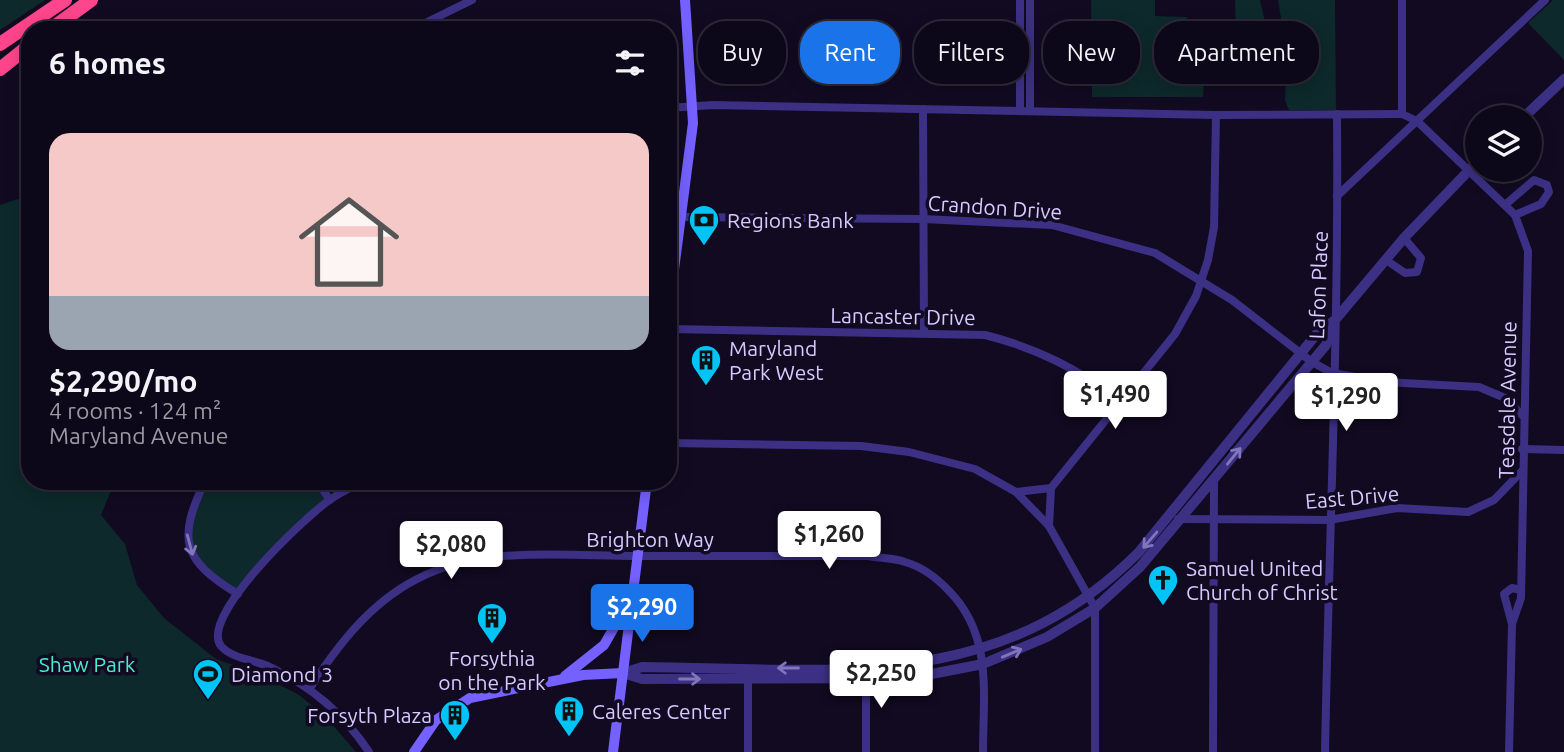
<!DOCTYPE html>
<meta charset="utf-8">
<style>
body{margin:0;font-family:Ubuntu,sans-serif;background:#161122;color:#f1f3f6;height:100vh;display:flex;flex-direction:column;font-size:26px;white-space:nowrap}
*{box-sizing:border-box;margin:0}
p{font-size:23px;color:#9a9aa2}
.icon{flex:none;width:38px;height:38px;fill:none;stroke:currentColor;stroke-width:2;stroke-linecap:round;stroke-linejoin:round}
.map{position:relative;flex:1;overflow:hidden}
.panel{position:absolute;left:21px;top:21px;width:656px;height:469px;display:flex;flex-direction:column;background:#0d0819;border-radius:28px;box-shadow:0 4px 18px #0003,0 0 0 2px #2d2938}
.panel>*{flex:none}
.hud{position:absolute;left:698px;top:21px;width:665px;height:63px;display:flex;gap:14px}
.tools{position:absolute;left:1465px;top:105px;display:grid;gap:14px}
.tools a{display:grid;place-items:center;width:77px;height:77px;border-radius:50%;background:#0d0819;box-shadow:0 4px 18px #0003,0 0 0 2px #2d2938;font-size:35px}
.price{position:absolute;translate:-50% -60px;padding:0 16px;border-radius:7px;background:#fff;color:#222;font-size:23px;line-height:46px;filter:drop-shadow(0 2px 4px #0008)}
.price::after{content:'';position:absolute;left:50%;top:42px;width:21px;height:16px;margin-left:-10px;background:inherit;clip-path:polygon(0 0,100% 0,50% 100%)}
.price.active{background:#1a73e8;color:#fff}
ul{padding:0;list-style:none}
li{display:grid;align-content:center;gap:14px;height:371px;padding:0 28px}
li+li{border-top:2px solid #2d2938}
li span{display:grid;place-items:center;height:217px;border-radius:21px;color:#555}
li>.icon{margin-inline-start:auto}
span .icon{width:126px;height:126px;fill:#fffc;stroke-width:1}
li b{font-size:30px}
h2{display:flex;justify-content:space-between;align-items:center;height:84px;padding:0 28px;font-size:30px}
.chip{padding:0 24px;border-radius:28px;background:#0d0819;box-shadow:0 4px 18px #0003,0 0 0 2px #2d2938;font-size:24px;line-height:63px}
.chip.active{background:#1a73e8;color:#fff}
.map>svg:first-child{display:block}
.green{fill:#0d292b}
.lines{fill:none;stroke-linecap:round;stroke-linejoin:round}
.minor{stroke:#3c3085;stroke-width:8}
.tertiary{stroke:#3c3085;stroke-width:10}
.secondary{stroke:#7561ff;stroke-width:10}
.motorway{stroke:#ff458b;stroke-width:14}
.oneway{stroke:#8175bc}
.labels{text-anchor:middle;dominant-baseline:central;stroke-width:7;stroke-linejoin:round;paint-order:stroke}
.street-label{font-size:21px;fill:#d6caff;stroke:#110a21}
.poi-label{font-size:21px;fill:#d6caff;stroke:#110a21;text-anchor:start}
.park-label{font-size:21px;fill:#4aebd3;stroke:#110a21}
</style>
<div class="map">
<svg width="1564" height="752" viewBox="0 0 1564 752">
<rect width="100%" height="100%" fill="#110a21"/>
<!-- green -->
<g class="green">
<path d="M0,0h45l-45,30z"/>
<path d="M1091,0h64v16l32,1 2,57 15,1 -1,22h-111z"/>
<path d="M1235,0h25l7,31 1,40h-38v-8h20l-1,-23 -13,-1z"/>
<path d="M1278,0h57l1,110h-47l-4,-10 2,-45z"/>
<path d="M1553,0h11v60l-36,-37z"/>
<path d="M30,195v286h85l-14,34 24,29 12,41 27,33 52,41 43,15 40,21 26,21 31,36h-356v-547z"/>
<path d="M205,481h112l13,19 -27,21 -65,73 -44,-35 -5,-40z"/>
</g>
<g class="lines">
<!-- minor -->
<g class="minor">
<path d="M1402,0v114l15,7 98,94 13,36 -7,347 -9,26 -3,128"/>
<path d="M411,30l61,-30"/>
<path d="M668,108l45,-3 503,10 186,-1"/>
<path d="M923,109l1,223"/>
<path d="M1020,110v-110"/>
<path d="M1030,111v-111"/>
<path d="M1337,196l208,-196"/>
<path d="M1506,204l28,-24 13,5 2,7 -8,12 -26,11"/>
<path d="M681,217l242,2 129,6 103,28 77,47 80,62 20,11 52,9 95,5 26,11 18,18"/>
<path d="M1386,260l19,13 12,-1 4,-14 -17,-20"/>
<path d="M668,329l317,6c52,13 93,34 135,66"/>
<path d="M668,443l193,3 48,6 66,17 41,23 35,-4"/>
<path d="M1522,449l42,1"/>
<path d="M205,481c-28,59 -23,79 33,113"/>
<path d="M317,481l13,19"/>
<path d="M363,481c-11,6 -22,11 -32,18 -24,16 -133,118 -110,147 11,13 35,14 49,21 42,20 73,46 99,85"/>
<path d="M1016,492l33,34"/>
<path d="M1178,519l151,1 68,-12 71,4 26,-12 28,-29"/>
<path d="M1512,624l-8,-30 8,-6 9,2"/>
<path d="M748,674v78"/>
<path d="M310,688c28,-43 60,-85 107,-109 64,-34 150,-23 221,-23 76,0 153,0 229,0 12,2 27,2 38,6 18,5 33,17 45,30 43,44 33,103 33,160"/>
<path d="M866,752v-78"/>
<path d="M1095,752v-144l-46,-82 2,-38 124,-154 21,-38 12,-36 6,-33 2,-112"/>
<path d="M1213,752l1,-272"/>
<path d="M1325,752c4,-213 14,-425 12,-638"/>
</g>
<!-- tertiary -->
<g class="tertiary">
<path d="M1524,117l40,-38"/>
<path d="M623,673l19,-6c186,1 353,29 497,-115l180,-221 16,-11 69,-82 73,-76"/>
<path d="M623,673l19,6 269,-1 72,-14 64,-27 48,-29 45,-41 186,-222 8,-24"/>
</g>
<!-- secondary -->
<g class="secondary">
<path d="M668,316l25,-193 -8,-123"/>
<path d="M565,676l39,-31 23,-40"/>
<path d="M414,752l22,-32 34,-22 113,-23 40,-2"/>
<path d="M613,752l34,-271"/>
</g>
<!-- motorway -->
<g class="motorway">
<path d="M50,30l41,-30"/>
<path d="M0,44l65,-44"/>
<path d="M0,69l30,-24"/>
</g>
</g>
<!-- one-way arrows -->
<defs><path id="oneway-shaft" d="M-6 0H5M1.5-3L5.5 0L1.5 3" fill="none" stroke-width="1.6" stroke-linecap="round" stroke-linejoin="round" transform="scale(1.75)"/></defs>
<g class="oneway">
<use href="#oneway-shaft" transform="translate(1234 456) rotate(-51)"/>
<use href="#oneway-shaft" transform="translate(1150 540) rotate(131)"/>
<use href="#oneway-shaft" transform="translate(190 545) rotate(75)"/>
<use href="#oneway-shaft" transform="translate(1012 653) rotate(-23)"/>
<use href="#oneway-shaft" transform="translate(788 668) rotate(-180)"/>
<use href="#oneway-shaft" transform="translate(690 679)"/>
</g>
<!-- icons -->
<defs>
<g id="bank-pin" transform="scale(1.575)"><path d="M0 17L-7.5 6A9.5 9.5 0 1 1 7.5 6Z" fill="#00c4f5" stroke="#110a21"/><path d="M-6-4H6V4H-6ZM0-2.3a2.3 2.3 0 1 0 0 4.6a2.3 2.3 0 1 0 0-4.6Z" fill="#111"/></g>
<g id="building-pin" transform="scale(1.575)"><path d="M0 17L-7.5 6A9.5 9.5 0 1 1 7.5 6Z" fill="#00c4f5" stroke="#110a21"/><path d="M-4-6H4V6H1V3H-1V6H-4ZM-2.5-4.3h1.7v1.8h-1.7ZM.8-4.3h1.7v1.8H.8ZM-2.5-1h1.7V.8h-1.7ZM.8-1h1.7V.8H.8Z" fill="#111"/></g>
<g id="church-pin" transform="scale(1.575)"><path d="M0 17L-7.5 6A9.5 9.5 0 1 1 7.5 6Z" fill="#00c4f5" stroke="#110a21"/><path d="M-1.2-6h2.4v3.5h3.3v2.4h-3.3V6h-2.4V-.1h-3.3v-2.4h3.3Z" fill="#111"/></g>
<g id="stadium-pin" transform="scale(1.575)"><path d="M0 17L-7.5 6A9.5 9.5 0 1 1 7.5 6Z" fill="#00c4f5" stroke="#110a21"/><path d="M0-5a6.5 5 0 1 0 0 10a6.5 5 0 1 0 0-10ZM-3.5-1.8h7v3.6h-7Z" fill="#111"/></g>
</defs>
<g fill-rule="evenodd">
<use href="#bank-pin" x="704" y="220"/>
<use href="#building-pin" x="706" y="360"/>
<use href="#church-pin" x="1163" y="580"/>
<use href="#building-pin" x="492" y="618"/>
<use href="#stadium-pin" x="208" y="674"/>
<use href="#building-pin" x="569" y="711"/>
<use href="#building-pin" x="455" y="715"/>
</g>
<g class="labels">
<!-- street labels -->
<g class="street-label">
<text transform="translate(995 207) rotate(4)">Crandon Drive</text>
<text transform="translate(1318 285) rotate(-88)">Lafon Place</text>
<text transform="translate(903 316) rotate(1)">Lancaster Drive</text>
<text transform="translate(1507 400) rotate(-89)">Teasdale Avenue</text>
<text transform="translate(1352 497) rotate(-5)">East Drive</text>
<text x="650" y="539">Brighton Way</text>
</g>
<!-- poi labels -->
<g class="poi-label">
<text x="727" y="220">Regions Bank</text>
<text x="729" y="348">Maryland<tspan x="729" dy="24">Park West</tspan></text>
<text x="1186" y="568">Samuel United<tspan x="1186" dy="24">Church of Christ</tspan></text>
<text x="492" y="658" text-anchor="middle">Forsythia<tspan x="492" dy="24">on the Park</tspan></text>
<text x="231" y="674">Diamond 3</text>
<text x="592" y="711">Caleres Center</text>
<text x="432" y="715" text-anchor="end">Forsyth Plaza</text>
</g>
<!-- park labels -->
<g class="park-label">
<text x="87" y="664">Shaw Park</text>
</g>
</g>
</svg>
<div class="tools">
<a><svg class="icon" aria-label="layers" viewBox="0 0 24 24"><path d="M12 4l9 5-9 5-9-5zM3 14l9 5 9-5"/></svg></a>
</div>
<b class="price" style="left:1115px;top:431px">$1,490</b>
<b class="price" style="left:1346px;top:433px">$1,290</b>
<b class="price" style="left:829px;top:571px">$1,260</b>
<b class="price" style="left:451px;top:581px">$2,080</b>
<b class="price active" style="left:642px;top:644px">$2,290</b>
<b class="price" style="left:881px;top:710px">$2,250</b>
<div class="hud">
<a class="chip">Buy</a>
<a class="chip active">Rent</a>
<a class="chip">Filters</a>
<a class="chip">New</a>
<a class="chip">Apartment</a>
</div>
<section class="panel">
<h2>6 homes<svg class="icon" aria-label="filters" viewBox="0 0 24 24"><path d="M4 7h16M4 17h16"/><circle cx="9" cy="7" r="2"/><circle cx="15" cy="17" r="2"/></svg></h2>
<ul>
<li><span style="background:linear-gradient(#f6c9c9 75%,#9aa5b1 0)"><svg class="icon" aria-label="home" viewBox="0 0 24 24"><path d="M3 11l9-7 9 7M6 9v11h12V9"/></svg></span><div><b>$2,290/mo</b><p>4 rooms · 124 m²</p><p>Maryland Avenue</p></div></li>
</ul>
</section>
</div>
